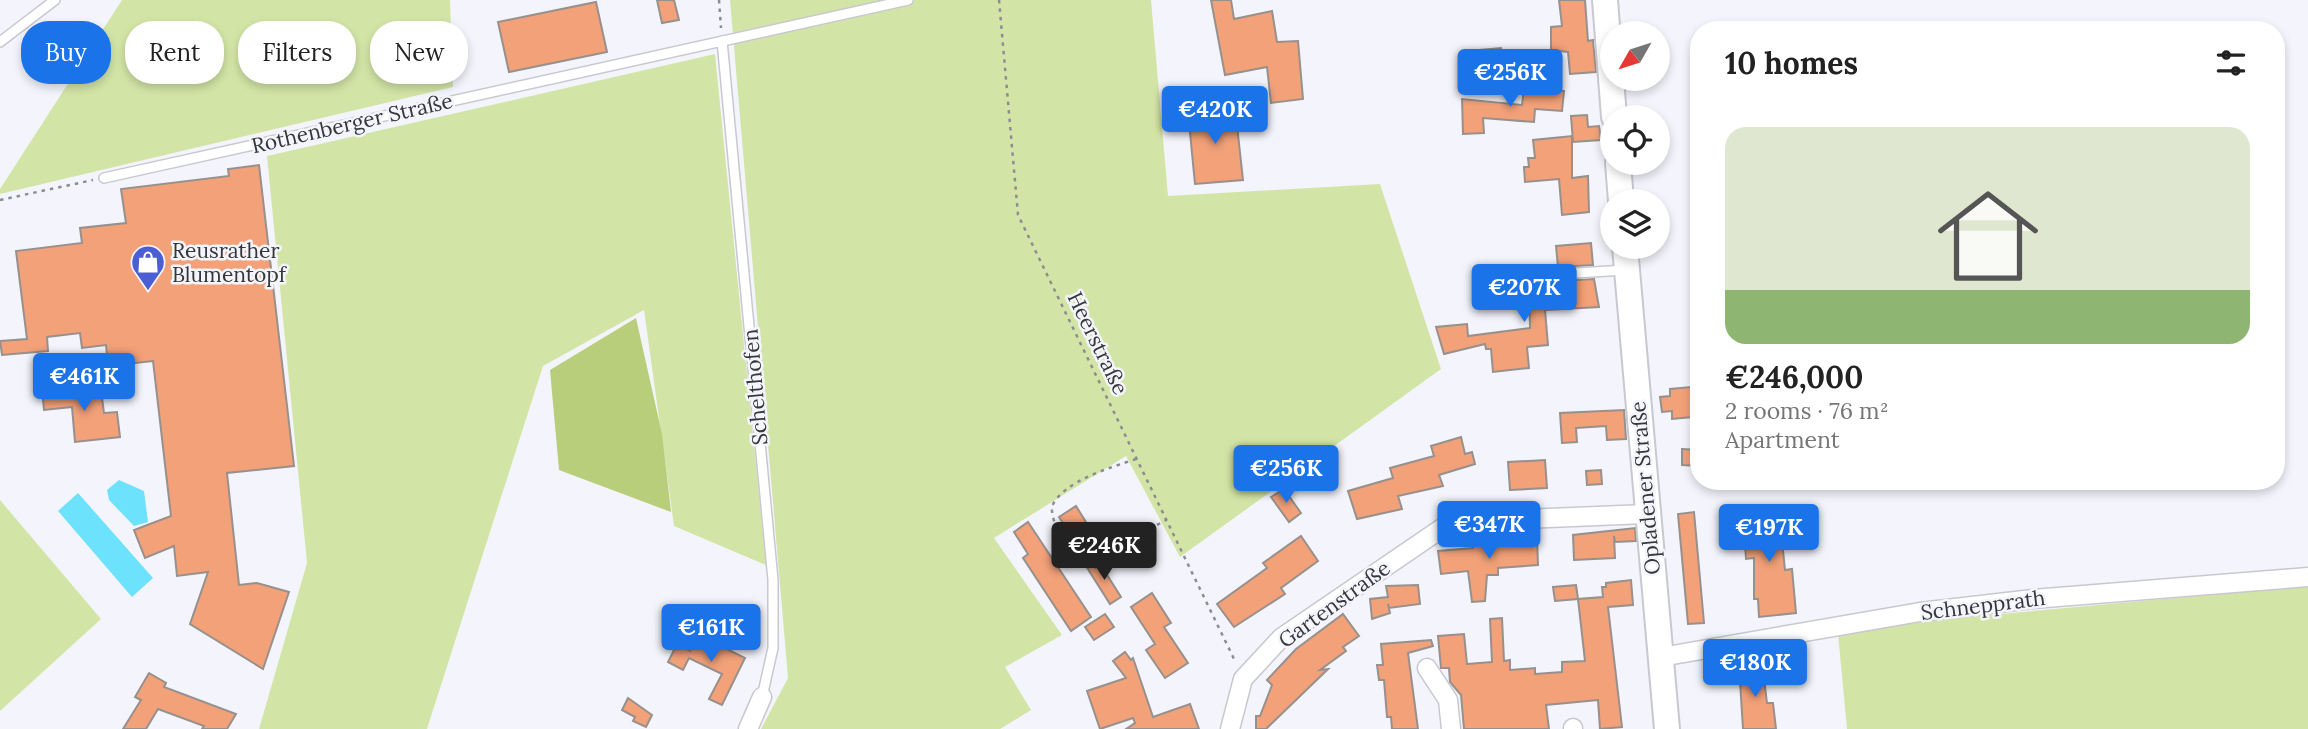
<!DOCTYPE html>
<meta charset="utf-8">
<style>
body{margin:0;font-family:Lora,serif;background:#f6f6f6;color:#222;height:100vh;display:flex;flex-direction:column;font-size:26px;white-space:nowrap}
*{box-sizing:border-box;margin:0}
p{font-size:23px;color:#767676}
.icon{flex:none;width:38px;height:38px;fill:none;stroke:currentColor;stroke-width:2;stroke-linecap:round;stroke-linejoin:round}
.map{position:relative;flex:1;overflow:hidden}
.sheet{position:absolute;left:1690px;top:21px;width:595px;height:469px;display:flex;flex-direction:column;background:#fff;border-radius:28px;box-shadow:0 4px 10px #0003}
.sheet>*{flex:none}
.top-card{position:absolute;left:21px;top:21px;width:665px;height:63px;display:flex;gap:14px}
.needle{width:46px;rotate:231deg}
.fabs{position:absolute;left:1600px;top:21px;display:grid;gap:14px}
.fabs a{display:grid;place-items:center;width:70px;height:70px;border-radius:50%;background:#fff;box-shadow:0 4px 10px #0003;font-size:35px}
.price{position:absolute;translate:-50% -60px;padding:0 16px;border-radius:7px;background:#1a73e8;color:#fff;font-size:23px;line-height:46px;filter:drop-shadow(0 2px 4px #0008)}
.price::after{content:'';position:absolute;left:50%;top:42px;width:21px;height:16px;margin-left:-10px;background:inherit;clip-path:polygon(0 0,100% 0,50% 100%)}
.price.on{background:#222;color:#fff}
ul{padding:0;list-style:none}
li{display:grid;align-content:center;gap:14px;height:371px;padding:0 35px}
li span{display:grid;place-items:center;height:217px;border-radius:21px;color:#555}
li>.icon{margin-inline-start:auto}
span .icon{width:126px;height:126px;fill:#fffc;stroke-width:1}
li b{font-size:30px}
h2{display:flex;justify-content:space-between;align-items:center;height:84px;padding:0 35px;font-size:30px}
.tag{padding:0 24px;border-radius:28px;background:#fff;box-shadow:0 4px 10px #0003;font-size:24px;line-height:63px}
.tag.on{background:#1a73e8;color:#fff}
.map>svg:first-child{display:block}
.green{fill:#d3e5a6}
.forest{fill:#b8ce7a}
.water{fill:#6de2fc}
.building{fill:#f2a179;stroke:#97908d;stroke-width:2}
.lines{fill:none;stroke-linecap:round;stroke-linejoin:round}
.lane-casing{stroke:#c8c8d0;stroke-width:12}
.street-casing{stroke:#c8c8d0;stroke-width:21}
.secondary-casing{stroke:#c8c8d0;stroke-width:28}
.path{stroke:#8c8d92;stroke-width:2.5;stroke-dasharray:3.5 5;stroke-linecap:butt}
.lane{stroke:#fff;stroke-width:9}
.street{stroke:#fff;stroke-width:18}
.secondary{stroke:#fff;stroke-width:24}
.labels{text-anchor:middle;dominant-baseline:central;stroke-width:5;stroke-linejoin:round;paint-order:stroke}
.street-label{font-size:21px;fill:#363739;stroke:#f4f5fc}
.poi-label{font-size:21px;fill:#363739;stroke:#f4f5fc;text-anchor:start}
</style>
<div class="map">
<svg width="2308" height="729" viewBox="0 0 2308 729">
<rect width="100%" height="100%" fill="#f4f5fc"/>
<!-- green -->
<g class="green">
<path d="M122,0h328l3,87 -453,107v-5z"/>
<path d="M730,0h421l17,196 212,-12 61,185 -261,188 -54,-101 -132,82 68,97 -57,32 26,43 -31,19h-239l27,-51z"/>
<path d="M715,54l51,511 -92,-39 -30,-216 -101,56 -116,363h-168l48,-166 -40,-407z"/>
<path d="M0,500l101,119 -101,92z"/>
<path d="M2308,586v143h-461l-9,-95 107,-15z"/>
</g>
<!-- forest -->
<path class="forest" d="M636,318l26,116 9,78 -112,-42 -9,-100z"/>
<!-- water -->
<g class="water">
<path d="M119,480l25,11 4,31 -14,4 -25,-26 -2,-10z"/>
<path d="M78,493l75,85 -21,19 -74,-86z"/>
</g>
<!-- building -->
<g class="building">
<path d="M657,0h17l5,20 -17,3z"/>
<path d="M1211,0h20l3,19 38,-8 5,31 21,-1 5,58 -32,4 -4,-36 -42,8z"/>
<path d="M1559,0h26l3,41 5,-1 3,32 -26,2 -2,-22 -17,-2v-23l11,-1z"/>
<path d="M596,2l11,50 -98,20 -11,-50z"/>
<path d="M1501,48l4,29 -21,2 -4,-29z"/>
<path d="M1524,88l40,3 -2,20 -27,-2 -1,13 -51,-4 1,15 -21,1 -1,-35 60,6z"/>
<path d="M1235,107l8,73 -48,4 -7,-72z"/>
<path d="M1587,115l1,12 11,-1 2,14 -28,2 -2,-26z"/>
<path d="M1572,136v42l16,-2 1,36 -27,3 -3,-36 -34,3 -1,-15h5l-1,-9h7l-2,-18z"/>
<path d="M259,165l35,301 -67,7 12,112 18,-2 32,9 -26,77 -73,-45 18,-52 -31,4 -3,-30 -29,12 -11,-28 37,-14 -18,-155 -45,5 -2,-21 -24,3 -2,-15 -33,4 1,14 -46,4 -2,-14 27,-2 -11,-88 66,-8 -2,-15 46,-5 -5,-34 108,-13 -1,-7z"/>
<path d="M1591,243l2,22 -35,2 -2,-21z"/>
<path d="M1594,279l5,28 -54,3 3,35 -21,2 2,21 -36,4 -2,-23h-5l-1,-5 -41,10 -8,-27 31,-3 1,12 62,-8 -1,-45z"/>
<path d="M63,386l1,8 37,-4 3,23 13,-1 3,25 -45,5 -3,-35 -28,3 -2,-22z"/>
<path d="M1691,387l2,30 -21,2v-8l-10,1 -2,-15 10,-1v-7z"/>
<path d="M1624,410l2,29 -19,1 -1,-14 -30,2 1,14 -15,1 -2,-30z"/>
<path d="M1461,437l4,17 7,-2 3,12 -36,11 4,11 -45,10 4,13 -45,10 -9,-28 45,-13 -3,-10 44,-12 -3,-10z"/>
<path d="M1682,449l17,1v16l-17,-1z"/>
<path d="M1545,460l2,28 -37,2 -2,-28z"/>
<path d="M1601,470l1,14 -15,1 -1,-14z"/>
<path d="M1284,489l17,24 -12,9 -18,-25z"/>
<path d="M1076,506l18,29 13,-9 11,18 -30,19 -29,-46z"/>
<path d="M1779,511l6,59 7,-1 4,44 -37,4 -1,-18h-4v-41l-8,1 -1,-15 -3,1v-31z"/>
<path d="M1694,512l10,111 -16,1 -10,-110z"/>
<path d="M1028,522l63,95 -20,14 -48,-73 5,-4 -14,-22z"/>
<path d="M1635,528l1,13 -21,1 -1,-6 1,22 -41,2 -1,-25z"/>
<path d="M1301,536l17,25 -37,27 4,6 -51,33 -17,-23 50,-36 -4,-5z"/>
<path d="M1537,537l1,28 -40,3v7h-11l-2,26 -13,1 -4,-31 -27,3 -3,-23 35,-3 -1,-7z"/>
<path d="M1097,559l24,38 -11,7 -24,-38z"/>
<path d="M1631,580l2,25 -25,2 14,120 -22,2 -2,-29 -52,5 3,24h-85l-3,-34 -11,-13 -1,-14h-8l-3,-32 26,-2 3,30 25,-2 -2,-43 12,-1 2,43 6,-1v10l25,-2v6l27,-2v-10l23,-1 -7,-62 25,-2 -1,-10h4v-4z"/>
<path d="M1418,585l2,19 -31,4 -1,-4 2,9 -18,6 -2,-20 18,-2 -2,-11z"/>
<path d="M1576,585l2,14 -23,2 -2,-14z"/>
<path d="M1152,593l19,30 -7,4 24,36 -23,15 -19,-28 9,-6 -24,-37z"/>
<path d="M1105,614l9,13 -20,13 -9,-13z"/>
<path d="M1343,614l16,22 -16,11 3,4 -26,19 8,-1 -62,60h-10v-13h4l12,-31 -5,-5 29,-31z"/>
<path d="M698,635l47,23 -23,47 -13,-6 13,-25 -33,-16 -6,12 -15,-8 9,-18 13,7z"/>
<path d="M1431,640l2,6 -25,7 10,76h-26l-1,-12h-4l-3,-37h-5l-2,-15h6l-2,-21z"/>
<path d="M1125,652l6,8 2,-2 20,59 37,-13 9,25h-73l9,-6 -2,-5 -33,11 -13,-38 39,-13 -13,-17z"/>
<path d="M1762,663l5,40h6l3,26h-33l-4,-64z"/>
<path d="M149,673l17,10 -2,4 72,27 -9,15h-25l2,-3 -46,-17 -12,20h-23l18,-29 -6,-3z"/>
<path d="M628,698l24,17 -6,12 -13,-6 2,-4 -13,-7z"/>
</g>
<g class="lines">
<!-- lane casing -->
<g class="lane-casing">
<g id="lane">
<path d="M722,41l51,539v68l-11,49"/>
<path d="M0,42l55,-42"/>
<path d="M104,178l804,-178"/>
<path d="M1512,277l113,-7"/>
</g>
</g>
<!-- street casing -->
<g class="street-casing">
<g id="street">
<path d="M1661,657l259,-45 113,-13 275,-22"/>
<path d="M1427,668l21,32 3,29"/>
<path d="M1573,728v1"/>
<path d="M748,729l14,-32"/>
<path d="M1230,729l13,-50 38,-41 170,-116 195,-8"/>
</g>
</g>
<!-- secondary casing -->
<g class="secondary-casing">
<g id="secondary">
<path d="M1605,0l9,117"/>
<path d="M1618,163l3,38"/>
<path d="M1625,247l42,482"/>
</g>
</g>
<!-- path -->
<g class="path">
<path d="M719,0l2,28"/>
<path d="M999,0l19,215 218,448"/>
<path d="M0,200l93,-20"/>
<path d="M1136,459c-26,9 -71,21 -84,47 -2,20 22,57 41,63l46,-34 27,-15"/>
</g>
<!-- lane -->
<use href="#lane" class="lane"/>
<!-- street -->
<use href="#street" class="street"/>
<!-- secondary -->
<use href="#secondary" class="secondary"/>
</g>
<!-- icons -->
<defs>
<g id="shop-pin" transform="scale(1.75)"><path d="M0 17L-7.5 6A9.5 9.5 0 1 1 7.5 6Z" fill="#4b5ed3" stroke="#f4f5fc"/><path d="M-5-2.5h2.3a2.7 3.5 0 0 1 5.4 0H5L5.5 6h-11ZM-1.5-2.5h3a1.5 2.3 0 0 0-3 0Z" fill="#fff"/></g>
</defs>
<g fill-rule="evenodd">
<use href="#shop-pin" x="148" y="262"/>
</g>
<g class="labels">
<!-- street labels -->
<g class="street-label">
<text transform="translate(352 123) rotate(-13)">Rothenberger Straße</text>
<text transform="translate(1098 343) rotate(64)">Heerstraße</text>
<text transform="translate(755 387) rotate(-95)">Schelthofen</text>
<text transform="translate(1645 488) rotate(-95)">Opladener Straße</text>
<text transform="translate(1334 604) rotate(-36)">Gartenstraße</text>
<text transform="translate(1983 605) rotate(-7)">Schnepprath</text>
</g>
<!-- poi labels -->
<g class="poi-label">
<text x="172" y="250">Reusrather<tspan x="172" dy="24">Blumentopf</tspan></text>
</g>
</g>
</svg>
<div class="fabs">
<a><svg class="needle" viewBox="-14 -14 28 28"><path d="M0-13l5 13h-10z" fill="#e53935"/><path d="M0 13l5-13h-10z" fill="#767676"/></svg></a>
<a><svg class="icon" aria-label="locate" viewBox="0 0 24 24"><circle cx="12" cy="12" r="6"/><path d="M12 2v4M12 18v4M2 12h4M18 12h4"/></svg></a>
<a><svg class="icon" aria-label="layers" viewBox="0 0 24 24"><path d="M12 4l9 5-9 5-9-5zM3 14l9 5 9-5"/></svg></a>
</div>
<b class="price" style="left:1510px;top:109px">€256K</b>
<b class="price" style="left:1215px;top:146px">€420K</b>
<b class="price" style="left:1524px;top:324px">€207K</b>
<b class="price" style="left:84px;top:413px">€461K</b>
<b class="price" style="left:1286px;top:505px">€256K</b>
<b class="price" style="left:1489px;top:561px">€347K</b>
<b class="price" style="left:1769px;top:564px">€197K</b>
<b class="price on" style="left:1104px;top:582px">€246K</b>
<b class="price" style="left:711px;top:664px">€161K</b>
<b class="price" style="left:1755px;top:699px">€180K</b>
<div class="top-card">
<a class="tag on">Buy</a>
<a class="tag">Rent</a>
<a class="tag">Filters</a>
<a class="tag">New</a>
</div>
<section class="sheet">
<h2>10 homes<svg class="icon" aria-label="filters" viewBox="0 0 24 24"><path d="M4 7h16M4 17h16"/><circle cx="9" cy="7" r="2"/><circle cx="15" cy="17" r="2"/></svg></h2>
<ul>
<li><span style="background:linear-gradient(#dfe7d0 75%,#8fb573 0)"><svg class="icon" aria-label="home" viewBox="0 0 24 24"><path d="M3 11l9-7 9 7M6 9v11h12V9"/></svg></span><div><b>€246,000</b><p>2 rooms · 76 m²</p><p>Apartment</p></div></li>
</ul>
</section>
</div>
